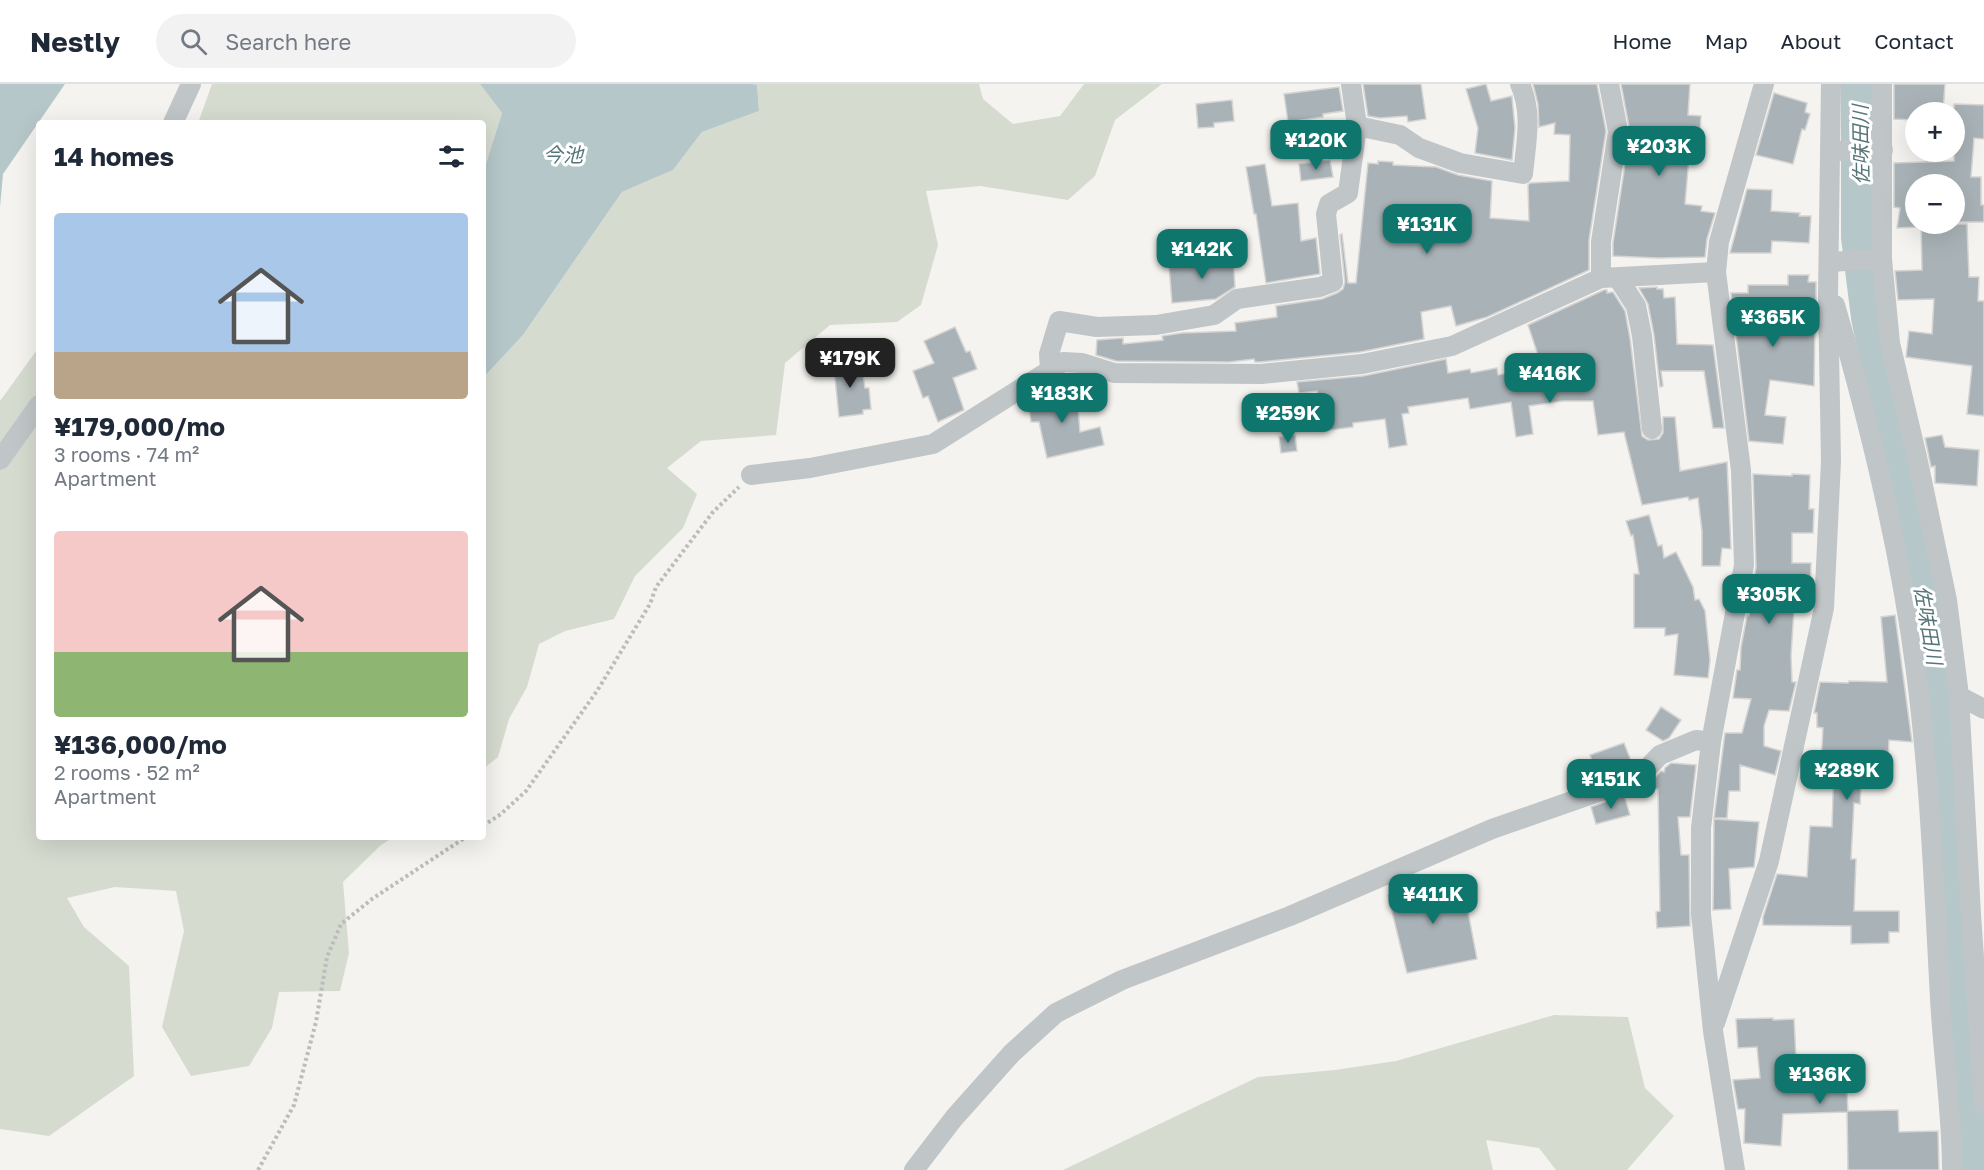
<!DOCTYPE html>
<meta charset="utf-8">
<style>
body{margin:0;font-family:"Golos Text","Noto Sans JP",sans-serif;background:#f2f2f3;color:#1f2937;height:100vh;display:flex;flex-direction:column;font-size:22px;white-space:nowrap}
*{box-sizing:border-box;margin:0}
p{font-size:20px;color:#747a83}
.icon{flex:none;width:33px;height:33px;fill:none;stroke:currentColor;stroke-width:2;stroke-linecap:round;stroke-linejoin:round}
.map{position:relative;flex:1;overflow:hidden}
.panel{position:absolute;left:36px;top:36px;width:450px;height:720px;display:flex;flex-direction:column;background:#fff;border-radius:6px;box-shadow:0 6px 24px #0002}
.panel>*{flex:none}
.tools{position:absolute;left:1905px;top:18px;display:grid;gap:12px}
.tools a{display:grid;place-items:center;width:60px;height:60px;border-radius:50%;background:#fff;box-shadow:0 6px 24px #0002;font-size:30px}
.price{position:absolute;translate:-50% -51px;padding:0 14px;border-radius:12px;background:#0f766e;color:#fff;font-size:20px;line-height:39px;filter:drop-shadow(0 2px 3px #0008)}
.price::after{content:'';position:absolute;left:50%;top:36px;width:18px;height:14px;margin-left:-9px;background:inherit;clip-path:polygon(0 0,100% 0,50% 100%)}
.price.selected{background:#222;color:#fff}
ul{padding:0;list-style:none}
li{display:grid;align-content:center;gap:12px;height:318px;padding:0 18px}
li span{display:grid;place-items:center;height:186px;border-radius:6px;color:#555}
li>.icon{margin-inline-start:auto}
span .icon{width:108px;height:108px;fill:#fffc;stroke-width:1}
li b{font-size:26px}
h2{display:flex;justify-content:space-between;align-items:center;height:72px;padding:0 18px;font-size:26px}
header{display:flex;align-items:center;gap:36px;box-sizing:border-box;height:84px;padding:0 30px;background:#fff;border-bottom:2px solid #e0e1e3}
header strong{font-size:28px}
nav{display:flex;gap:33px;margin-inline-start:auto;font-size:21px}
.search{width:420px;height:54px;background:#f2f2f3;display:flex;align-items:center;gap:15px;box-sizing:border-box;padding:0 21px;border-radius:33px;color:#747a83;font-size:22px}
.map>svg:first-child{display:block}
.green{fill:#d6dbd0}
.water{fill:#b6c7c9}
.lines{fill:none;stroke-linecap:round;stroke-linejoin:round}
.river{stroke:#b6c7c9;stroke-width:36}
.building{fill:#a9b3b7;stroke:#d5d4d2;stroke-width:1.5}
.path{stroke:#b9bdbe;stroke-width:4;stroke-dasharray:3 3;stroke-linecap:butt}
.minor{stroke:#c0c5c8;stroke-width:20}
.labels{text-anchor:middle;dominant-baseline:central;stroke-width:6;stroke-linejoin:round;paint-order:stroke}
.water-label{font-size:20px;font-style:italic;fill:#57767a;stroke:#fff}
</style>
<header>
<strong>Nestly</strong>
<div class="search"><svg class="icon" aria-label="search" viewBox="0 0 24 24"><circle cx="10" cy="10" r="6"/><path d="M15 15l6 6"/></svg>Search here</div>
<nav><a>Home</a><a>Map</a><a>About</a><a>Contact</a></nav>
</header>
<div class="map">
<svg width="1984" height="1086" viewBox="0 0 1984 1086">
<rect width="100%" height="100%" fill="#f4f3ef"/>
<!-- green -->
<g class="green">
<path d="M212,0h268l22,29 -19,60v-50h-285z"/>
<path d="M753,0h226l4,15 30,25 47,-8 24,-32h78l-47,36 -20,56 -27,24 -88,-14 -54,5 12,54 -17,60 -24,17 -67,3 -45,38 -9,72 -75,6 -34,27 30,26 -14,34 -48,48 -21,43 -49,12 -26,13 -12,43 -18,32 -11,38 -15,12v-391l40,-43 99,-143 51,-22 29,-38 57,-21 -2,-26z"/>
<path d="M39,263v490h355l-13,8 -38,37 6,71 -9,38 -61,1 -7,36 -23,38 -58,10 -29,-49 22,-96 -8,-40 -61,-4 -48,11 17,29 45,39 5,110 -85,60 -49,-7v-728z"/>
<path d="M1554,931l74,2 17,71 29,28 -47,54h-71l-17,-22 -53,-8 7,30h-430l195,-93 77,-7 61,-9z"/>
</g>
<!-- water -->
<g class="water">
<path d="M0,0h65l-62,90 -3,33z"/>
<path d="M480,0h273l4,1 2,26 -57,21 -29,38 -51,22 -99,143 -40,43v-205l19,-60z"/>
</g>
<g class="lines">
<!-- river -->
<path class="river" d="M1859,0v153l10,80 65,332 15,105 14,317 7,99"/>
</g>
<!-- building -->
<g class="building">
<path d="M1363,0h58l5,35 -18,3 -1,-6 -27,2 -12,-2z"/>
<path d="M1486,0l5,17 21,-5v2l3,30 -3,32 -37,-7 3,-25 -12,-39z"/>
<path d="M1533,0h64l9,47 -17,109v30l-102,47 -31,9 -5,-20 -30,6 3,27 -64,13 -100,10h-5l-1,-3 -25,3 -113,-1 -20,-6 1,-15 26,-2v6l40,-4 -1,-4 20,-3 54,-2 -1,-8 42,-6 -1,-11 46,-7 15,-6 6,-4 2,-7 -5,-47 2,-1 6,49h8l12,-120 10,1v-3l15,1v3l43,2 22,8 34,6 -2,37 39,3 -1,-36 2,-2 39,-2 1,-46 -16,-1 1,-11 -16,4 -1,-23z"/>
<path d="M1621,0h69l-2,31 13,1 -1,18h-9l-6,70 17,2 -1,5 14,2 -8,26 -2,18 -47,1 -45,-2v-13l17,-111z"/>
<path d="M1894,0h51l-2,28h-27v8l-22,-1z"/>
<path d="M1339,3l4,24 -20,3v3l-35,5 -4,-28z"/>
<path d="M1774,9l33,10 -2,9 5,2 -5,16 -3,-1 -9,35 -37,-9z"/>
<path d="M1232,16l2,21 -20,2v4l-16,1 -2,-24z"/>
<path d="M1954,20l30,1v34l-10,-1 -3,39h10v28h3v17h-30v-38h-7v-4l-31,1v46l-19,1 3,-20 -6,-1v-44l60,-2z"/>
<path d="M1330,76l3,17 -32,4 -2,-17z"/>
<path d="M1265,80l7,42 26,-3 3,38 15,-3 4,36 -54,9 -10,-69h-2l-8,-47z"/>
<path d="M1747,105l25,1 -1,21 29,2 -1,3h12l-2,27 -37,-2 -1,12h-41z"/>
<path d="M1921,140h46l2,53h10l-1,24h6v115l-17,-2 5,-48 -66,-9 3,-26 23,3 2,-35 -36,1 -3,-29 27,-1z"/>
<path d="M1233,173l2,30 -19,12 -44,4 -3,-37 42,-4v-3z"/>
<path d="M1788,191h21l-1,7h8v19l-19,1 -1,14 19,2 -1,68 -44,-6 -5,35 21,2 -3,27 -34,-3 -18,-148h17v-8h40z"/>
<path d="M1657,203v2h6l1,9 11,-1 2,47 36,1 11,83h-11l-9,-57h-43l2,15 -3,1 -6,-52 -6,-31 -9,-16z"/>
<path d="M1604,206h3v3l6,-1 12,19 5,27 12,98 6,4 11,-1 4,-6v-16h12l5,54 47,-9 4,87 -9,-1 -2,18h-18v-35l-4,-33 -9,2 -1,-3 -46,8 -18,-73 -26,3 -5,-34h-30l-34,5 4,28 -17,3 -5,-35 -41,7 -2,-11 -60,9 1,6 -7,1 5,31 -18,3 -4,-29 -32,4v4l-30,4 -6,-40 -18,2 -2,-11 66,-6 83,-17 2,14 22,-4 1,4 26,-5 1,7 34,-6 -4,-11 10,-3 -10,-30z"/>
<path d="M955,243l11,25 4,-1 7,18 -24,9 11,32 -26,12 -10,-26 -5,2 -10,-27 21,-8 -10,-22z"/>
<path d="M851,272l3,20 9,-1 2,13h4l2,21 -8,1v4l-24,3 -6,-59z"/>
<path d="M1071,306l1,9 5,-1 3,34 20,-5 4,18 -57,13 -8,-36h-8l-3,-24 5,-3z"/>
<path d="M1295,351l2,16 -16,2 -2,-16z"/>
<path d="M1942,351l3,12 34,3 -2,36 -42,-3v-17l-4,1 -6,-29z"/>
<path d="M1753,390l39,2v-2l18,1 -1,34h5l-1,24h-21v30h19l-1,47 -16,-1 -3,47 1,26h4l-7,29 -20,-1 -5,16v20l17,5 -6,24 -35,-10v26h-11l-2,27h-13l11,-85h17l9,-34 -18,-1 4,-28h3l1,-23 6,-31h2l7,-49z"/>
<path d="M1649,431l9,31 4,-1 2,13 12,-6 17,35 2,13 4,-1 6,12 5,49 -2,18 -34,-3 4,-41 -13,2v-8h-31v-54h5l-6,-39 -2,1 -5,-15z"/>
<path d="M1895,531l17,127 -23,-2 -1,25 -15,-1 -1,19h-11l-1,21 -6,-1 -3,56h5l-2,52h45v21h-10v11l-38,1v-18l-88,-1v-8l14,-43 30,3 3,-51 22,1 2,-63 -13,-1 2,-35 -6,-1v-14h-3l6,-31 28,1 1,-2 38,1 -6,-65z"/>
<path d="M1661,623l20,13 -12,18 -6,3 -17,-11z"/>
<path d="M1624,659l9,23 -34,13 -9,-24z"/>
<path d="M1671,679l25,2 -6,52h-12l3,38h8l1,71 -33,2 -1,-16 4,-1 -2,-122h-4l1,-11 6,-7 3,1 1,-4z"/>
<path d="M1624,711l6,20 -34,9 -5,-17z"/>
<path d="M1714,735l45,3 -5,45 -25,2 2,40 -18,1z"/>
<path d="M1440,796v4l22,-4 15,79 -70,14 -19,-78 17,-4 -1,-5z"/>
<path d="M1773,934v2l21,-1 3,58 49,-4 2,38 50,-1 1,22 39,-1 1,39h-91l-1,-58 -64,2 -2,32 -37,-3 1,-34h-7l-5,-29 27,-2 -3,-31 -19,1 -2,-29z"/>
</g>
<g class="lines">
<!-- path -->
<g class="path">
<path d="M483,742l18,-12 25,-23 71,-100 53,-87 6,-17 57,-75 26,-25"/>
<path d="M258,1086l36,-65 22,-83 11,-65 14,-33 31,-25 94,-62"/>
</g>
<!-- minor -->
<g class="minor">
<path d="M1882,0v175l8,84 27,114 30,143 12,96 25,13"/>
<path d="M173,39l18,-39"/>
<path d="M1357,42l43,9 19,13 41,15 63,11c3,-31 10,-61 -3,-90"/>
<path d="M1831,67l52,-1"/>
<path d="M1829,178l53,-3"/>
<path d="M1601,194v-36l17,-111 -9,-47"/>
<path d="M1618,194l18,28 6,30 10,93"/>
<path d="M1835,221c35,120 65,243 81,367 14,108 18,217 24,326 3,58 12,114 12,172"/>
<path d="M1050,285l-1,-15 10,-33 38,6 59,-2 58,-10 23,-16 83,-12 13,-5 -7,-68 3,-10 19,-11 9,-67 -6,-42"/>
<path d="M0,376l39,-55"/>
<path d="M751,391l59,-7 123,-24 130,-82 19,1 32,10 147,1 101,-10 90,-18 149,-68 115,-6"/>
<path d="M1959,612l12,218 13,189"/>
<path d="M1715,939l54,-162 55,-253 7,-147 -3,-165 3,-212"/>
<path d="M914,1086l40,-52 58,-65 44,-40 66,-33 168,-64 202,-87 146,-51 22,-23 36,-15 15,2"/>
<path d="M1735,1086l-22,-139 -12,-117v-86l10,-86 33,-177 -3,-95 -25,-198 3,-30 45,-158"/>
</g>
</g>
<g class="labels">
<!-- water labels -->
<g class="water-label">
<text transform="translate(1860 61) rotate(-91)">佐味田川</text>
<text x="563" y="70">今池</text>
<text transform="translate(1929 541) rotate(80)">佐味田川</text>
</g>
</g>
</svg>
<div class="tools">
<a>+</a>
<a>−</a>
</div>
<b class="price" style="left:1316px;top:87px">¥120K</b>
<b class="price" style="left:1659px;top:93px">¥203K</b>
<b class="price" style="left:1427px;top:171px">¥131K</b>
<b class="price" style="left:1202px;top:196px">¥142K</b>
<b class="price" style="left:1773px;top:264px">¥365K</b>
<b class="price selected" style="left:850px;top:305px">¥179K</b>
<b class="price" style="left:1550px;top:320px">¥416K</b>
<b class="price" style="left:1062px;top:340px">¥183K</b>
<b class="price" style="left:1288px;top:360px">¥259K</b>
<b class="price" style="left:1769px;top:541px">¥305K</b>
<b class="price" style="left:1847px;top:717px">¥289K</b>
<b class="price" style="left:1611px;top:726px">¥151K</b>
<b class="price" style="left:1433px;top:841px">¥411K</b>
<b class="price" style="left:1820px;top:1021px">¥136K</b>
<section class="panel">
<h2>14 homes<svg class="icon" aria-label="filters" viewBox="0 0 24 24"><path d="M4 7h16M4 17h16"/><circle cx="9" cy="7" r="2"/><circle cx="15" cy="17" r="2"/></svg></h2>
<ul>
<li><span style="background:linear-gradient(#a9c7e8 75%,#b9a48a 0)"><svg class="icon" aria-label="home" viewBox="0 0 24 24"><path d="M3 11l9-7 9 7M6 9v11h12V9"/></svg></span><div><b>¥179,000/mo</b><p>3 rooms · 74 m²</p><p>Apartment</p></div></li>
<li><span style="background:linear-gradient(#f6c9c9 65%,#8fb573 0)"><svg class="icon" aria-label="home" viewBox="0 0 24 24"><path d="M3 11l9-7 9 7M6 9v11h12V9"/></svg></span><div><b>¥136,000/mo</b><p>2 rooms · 52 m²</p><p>Apartment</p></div></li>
</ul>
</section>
</div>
